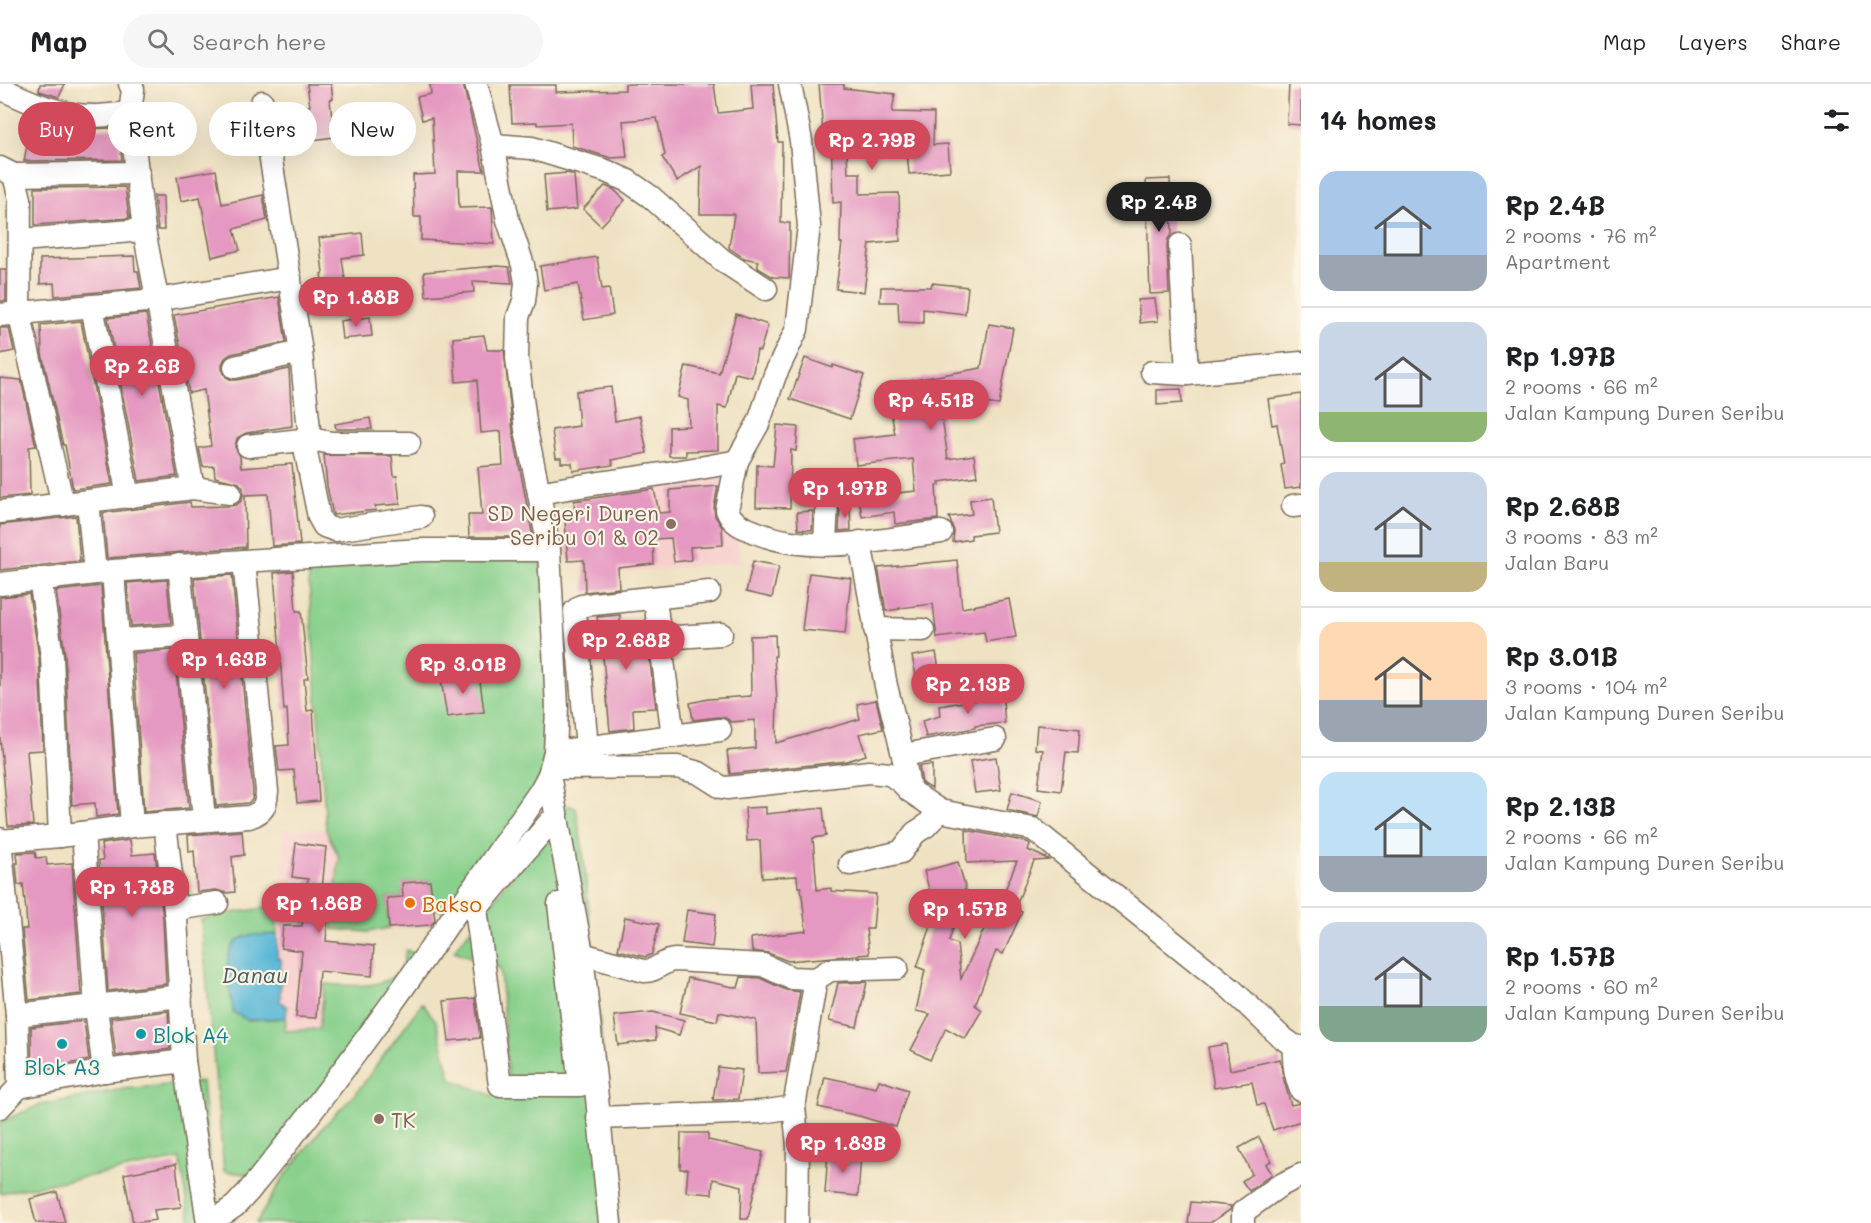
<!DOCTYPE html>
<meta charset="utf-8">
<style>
body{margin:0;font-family:Mali,sans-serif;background:#f6f6f6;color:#202124;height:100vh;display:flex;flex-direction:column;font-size:22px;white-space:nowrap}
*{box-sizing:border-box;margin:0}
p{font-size:20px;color:#757577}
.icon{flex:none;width:33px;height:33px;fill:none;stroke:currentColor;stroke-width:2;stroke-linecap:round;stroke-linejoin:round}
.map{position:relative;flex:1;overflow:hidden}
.sheet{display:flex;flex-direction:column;background:#fff;width:570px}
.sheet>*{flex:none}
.top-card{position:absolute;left:18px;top:18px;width:570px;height:54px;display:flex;gap:12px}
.price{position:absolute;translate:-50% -51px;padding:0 14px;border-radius:21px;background:#d1495b;color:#fff;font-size:20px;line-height:39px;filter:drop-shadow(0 2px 3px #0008)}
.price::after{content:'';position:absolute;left:50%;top:36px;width:18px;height:14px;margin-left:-9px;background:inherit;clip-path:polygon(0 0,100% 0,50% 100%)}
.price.current{background:#222;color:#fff}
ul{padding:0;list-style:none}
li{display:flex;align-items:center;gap:18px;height:150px;padding:0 18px}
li+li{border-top:2px solid #e0e0e0}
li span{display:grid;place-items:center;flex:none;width:168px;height:120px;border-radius:18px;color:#555}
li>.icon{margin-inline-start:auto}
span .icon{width:72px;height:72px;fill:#fffc;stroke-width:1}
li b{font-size:26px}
h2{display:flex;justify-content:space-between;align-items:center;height:72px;padding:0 18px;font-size:26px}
.tag{padding:0 21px;border-radius:27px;background:#fff;box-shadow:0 6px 24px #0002;font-size:21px;line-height:54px}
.tag.current{background:#d1495b;color:#fff}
header{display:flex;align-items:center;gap:36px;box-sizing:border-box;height:84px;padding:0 30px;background:#fff;border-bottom:2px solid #e0e0e0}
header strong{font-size:28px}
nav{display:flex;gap:33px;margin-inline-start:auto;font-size:21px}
.search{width:420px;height:54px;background:#f6f6f6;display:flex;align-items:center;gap:15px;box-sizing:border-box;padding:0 21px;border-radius:33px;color:#757577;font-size:22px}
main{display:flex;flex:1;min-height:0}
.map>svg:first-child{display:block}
.built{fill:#f7d0cd}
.green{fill:#88d08c;stroke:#627d55;stroke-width:1.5}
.water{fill:#59b8d7;stroke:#4a717a;stroke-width:1.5}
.building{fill:#e598c1}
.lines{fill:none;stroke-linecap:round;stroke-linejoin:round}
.minor-casing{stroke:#7a6a58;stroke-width:25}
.minor{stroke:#fff;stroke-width:22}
.education-dot{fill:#8d6e63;stroke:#fcf5e5;stroke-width:2}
.food-dot{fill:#e8710a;stroke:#fcf5e5;stroke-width:2}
.culture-dot{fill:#0f9aa8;stroke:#fcf5e5;stroke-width:2}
.labels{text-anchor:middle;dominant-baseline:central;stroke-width:4.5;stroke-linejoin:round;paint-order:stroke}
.education-label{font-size:21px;fill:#785e54;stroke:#fcf5e5;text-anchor:end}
.food-label{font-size:21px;fill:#c56008;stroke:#fcf5e5;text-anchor:start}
.culture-label{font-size:21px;fill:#0d838f;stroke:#fcf5e5;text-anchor:start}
.water-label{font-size:22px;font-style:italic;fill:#465c5f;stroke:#fcf5e5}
</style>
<header>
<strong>Map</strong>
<div class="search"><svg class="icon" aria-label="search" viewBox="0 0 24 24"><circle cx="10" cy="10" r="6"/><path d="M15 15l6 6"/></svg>Search here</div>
<nav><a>Map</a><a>Layers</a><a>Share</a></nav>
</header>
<main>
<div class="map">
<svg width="1301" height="1139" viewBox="0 0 1301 1139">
<rect width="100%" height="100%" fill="#fcf5e5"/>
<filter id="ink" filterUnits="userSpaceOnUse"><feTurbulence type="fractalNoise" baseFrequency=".0167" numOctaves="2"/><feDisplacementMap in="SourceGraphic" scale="12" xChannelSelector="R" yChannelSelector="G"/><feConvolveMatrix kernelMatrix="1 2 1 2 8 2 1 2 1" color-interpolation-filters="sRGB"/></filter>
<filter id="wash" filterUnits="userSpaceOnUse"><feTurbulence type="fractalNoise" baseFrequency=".008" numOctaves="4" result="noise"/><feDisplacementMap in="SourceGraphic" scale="24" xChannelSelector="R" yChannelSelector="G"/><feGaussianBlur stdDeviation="1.35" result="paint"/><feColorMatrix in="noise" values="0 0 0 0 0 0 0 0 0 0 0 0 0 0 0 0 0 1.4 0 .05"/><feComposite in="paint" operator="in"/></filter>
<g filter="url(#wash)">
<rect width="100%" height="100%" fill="#efe2c3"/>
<!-- built -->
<g class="built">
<path d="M733,390l7,88 -131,12 -8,-89z"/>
<path d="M282,745l44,1 13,27 -20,173 -34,1 -5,-30 1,-42 -4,-1 3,-44 5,-19z"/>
</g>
<!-- green -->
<g class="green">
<path d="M433,473h117l18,213 -109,146 -26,-8 -3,-27 -27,2v14l-16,1 2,30 -21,4 -36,-3 7,-72 -13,-27 -18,-262z"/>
<path d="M567,721l9,3 7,44 22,223 -97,7 -8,-114 -46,-17z"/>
<path d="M276,822l1,28 -34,3 4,83 39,-2 -1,13 34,-2 6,-45c23,2 67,7 78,-20 2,-5 2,-10 3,-14l20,8 -154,220 -48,-7 -23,-251 13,-4z"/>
<path d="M422,919l14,18 15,58 42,17 113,-7 11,134h-361l27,-45 42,-53 32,-33z"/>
<path d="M202,998l13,141h-24l-11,-64 -180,34v-71l40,-17 83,-16z"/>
</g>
<!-- water -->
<path class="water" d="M277,850v24l4,1 -1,42 7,6 -1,11 -39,2 -14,-8c-2,-21 -16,-66 11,-75 9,-3 23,-2 33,-3z"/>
<g id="blocks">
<!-- building -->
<g class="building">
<path d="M40,0h25l-6,13 -20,-6z"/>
<path d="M307,0h24l2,15 -3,1 4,37 -37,5 -4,-34 17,-2z"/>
<path d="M430,0h33l21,87h-26l1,37 33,-1 2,37 -73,-4v-23h-7l-1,-42 22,-1 -3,-56 -10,2 -5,-23 14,-3z"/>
<path d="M625,0h89l4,29 35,-4 -2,-25h22l5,58h4l-1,81h9l-1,55 -16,-1 -15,-9v-7l-14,-3 -15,-10 5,-34h-34l1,-48 -24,15 -15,-24 3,-2 -8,-37 -34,3 4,36 -16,1 -39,-12 -1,-23 -34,2v-3l-25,1 -2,-38h46v7l69,-2z"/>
<path d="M819,0h25v4l51,6 -3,18 42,1 -1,32 15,-1 2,27 -41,3 -3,-35 -60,-8 2,42h12v21l39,-1 1,48 -30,3 -6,48 -28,-3 6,-46h-2l1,-41 -8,1 -2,-70h-8z"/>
<path d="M1289,0h12v41l-14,-1z"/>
<path d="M39,35l40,10 36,-1 2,10 2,-1 3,23 -98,1 4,-21 10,2z"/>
<path d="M216,86l6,34 41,-9 4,25 -33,9 6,21 -28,7 -12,-60 -19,4 -4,-24z"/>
<path d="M567,89l7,2 3,34 -30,3 -3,-37z"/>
<path d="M1170,95l2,55 -4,5 -1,7 2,47 -19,1 -4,-114z"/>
<path d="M605,102l8,3 12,11 -24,26 -18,-17z"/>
<path d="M125,103l4,31 -94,7v-37z"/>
<path d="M154,112h9l1,34h-6z"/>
<path d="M362,149l2,22 -22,3 6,42 -22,3 -5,-29 2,-1 -4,-35z"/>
<path d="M134,172l1,15h3l3,17 -86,8 -1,-13 -14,1v-25z"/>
<path d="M597,173l5,32 7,-1 4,27 -29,5 -6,-36 -34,6 -4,-24z"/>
<path d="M497,182l12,1 3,16 -39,-2 1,11 -48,4 -2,-24z"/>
<rect x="0" y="186" width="6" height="31"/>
<path d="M932,199l36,4 -3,27 -42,-5v14l-24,-1 -1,-20h-18l1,-15h50z"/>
<path d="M279,213l7,45 -55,12 -6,4 -3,6v5l4,8 6,3h5l52,-11 3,57 -46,7 -9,5 -2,9 5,9 1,12 51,-4 8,80 -28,2 -4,-52 -23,1 1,52 -139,11 -4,-45 87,-11 1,5 38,-1 7,-1 5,-4 2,-6v-7l-4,-5 -24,-6 -1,-11 -11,1 -4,-19 12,-2 -7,-56 -15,3 -15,-78z"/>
<path d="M1155,215l3,22 -18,2 -2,-23z"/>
<path d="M146,230l31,162 -38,5 -31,-163z"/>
<path d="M736,230l32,11 -8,26 -3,-1 -5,27 -17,-4 -8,35 -9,-2v44l-32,1v5h-17v-29l20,-1 -1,-26 -10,-3 8,-31 33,7z"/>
<path d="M370,233l2,19 -30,3 -2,-18z"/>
<path d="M81,237l31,163 -39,5 -8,-44h-2l-21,-91 -1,-29z"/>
<path d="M989,240l24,4 -14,77 -16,-2 -42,7 7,49 26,-4 3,21 -38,6 1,3h-4l2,34 -43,5 -1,-12 -32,5 -3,-20 57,-6 -3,-32 -57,6 -3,-26 42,-5 -9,-49 95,-17z"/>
<path d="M0,244h9l5,23 -14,3z"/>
<path d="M484,251l3,15h17l9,82 20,105h-64l-1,-22h14l-4,-48 25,-2 -2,-34 -20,2 -4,-53 -21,2 -3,-44z"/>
<path d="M805,274l28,10v-3l31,10 -14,44 -60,-20z"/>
<path d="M0,294l21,2 15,66 -7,1 1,48 -30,3z"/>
<path d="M611,303l4,34 25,-5 7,37 -35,7 1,5 -40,6 -1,-8h-11v-5h-5l-4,-28 27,-4 -3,-35z"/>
<path d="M1181,305l1,14 -25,2v-15z"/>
<path d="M1301,310v93l-16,2 -4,-24 3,-1 -7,-40 -5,1 -4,-26z"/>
<path d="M370,334l2,11h-36l-1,-5z"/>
<path d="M777,341l21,2 -2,24 -5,-1 -1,58 -34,-1 1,-42 16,1z"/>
<path d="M324,371l68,1 2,20h3l3,28 -25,2 1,4 -43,5 -6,-29z"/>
<path d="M718,402l-4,22 1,8 7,11 1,18 -33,2 1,13 -17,2 -3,-24 -18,1 1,25 -36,4 1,20 -34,4 -1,-32 -16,1 -3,-41 10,-1 -1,-18 80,-12 5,24 11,-1v-22z"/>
<path d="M991,413l4,35 -24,3v4l-18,3 1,-11 -5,-14 23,-3 -2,-14z"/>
<path d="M840,423h10l1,23 -12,1z"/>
<path d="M813,427l-1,19 -14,-1 -1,-17z"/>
<path d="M76,432l4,45 -80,9v-45z"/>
<path d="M957,476l5,48 47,-9 7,38 -30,5 -2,-10 -47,6 -4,-34 -34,4 1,1 -14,2 -8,-43z"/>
<path d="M753,477l26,5 -7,32 -26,-6z"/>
<path d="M293,487l3,40h5l7,67 -4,1 3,32 6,-1 6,91 -22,2 -3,-33 -15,1 -3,-25 13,-1 -2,-36 -3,1 -10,-137z"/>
<path d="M809,489l42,5 -6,56 -43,-4z"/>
<path d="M232,491l21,216 -1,9 -4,3 -32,3 -22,-228z"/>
<path d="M167,496l4,43 -40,3 -4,-43z"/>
<path d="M101,502l17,228 -22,3 -1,-14 -23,2 -7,-150 -9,-64z"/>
<path d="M29,510l10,63 4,93 -16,1 6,74 -18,1h-7l-8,-89v-140z"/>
<path d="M620,531v8h3l1,3 21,-2 11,84 -23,1 1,19 -24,3 -8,-84 -5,-30z"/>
<path d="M775,551l1,21h-2l3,44 -1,43 84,-24 -3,-15 19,-4 7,29 -24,5 7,21 -19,6 -117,13 -3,-23 28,-3v-28l-24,2 -5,-4 -7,-1 -26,3 -3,-17 18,-4 43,-3 -1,-60z"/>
<path d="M174,566l15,158 -45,4 -11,-159z"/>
<path d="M936,568l6,35 -23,4 -7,-35z"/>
<path d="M479,589l5,39 -37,5 -6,-38z"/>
<path d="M1002,607l3,32 -30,3v2l-49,9 -4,-16 18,-5 -1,-10 37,-6 -1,-7z"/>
<path d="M1037,641l43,4 -2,24 -12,-1 -5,39 -23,-3 5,-38 -8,-1z"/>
<path d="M996,673l5,33 -26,3 -5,-32z"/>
<path d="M932,681v24l-10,-6 -3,-17z"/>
<path d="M1012,708l30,9 -4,16 -31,-7z"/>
<path d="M766,723v7l57,-6 3,28 -13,2 4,52 14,-2v3l45,3 -3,35h-7l3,25 -81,7 -20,-8 -16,-2 -1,-13 55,-7 -5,-44h-3l-1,-11 -35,2 -2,-38 -13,1 -2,-33z"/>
<path d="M966,746l61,12 3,2 -2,6 22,10 -16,1 -19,47 7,4 -19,42 -7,-3 -21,54 7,5 -17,29 -19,-11 -16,32 -19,-10 19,-36 -14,-3 9,-41 -8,-3 14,-41 -2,-22 4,-1 -9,-32 34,-9 8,28 -15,4 3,31 -5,16 8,3 4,35 36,-78 3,1 17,-41 -50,2z"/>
<path d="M242,747l2,24 -12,2 3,35 -9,1 -10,-3 -19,2 -3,-41 -5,1 -1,-17z"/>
<path d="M130,756l2,15 23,-2 8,66 3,65 -58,7 -9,-131h4l-2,-16z"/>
<path d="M296,759l30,4 -4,43 8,1 -4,50 48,5 -2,30 -53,-5 -3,47 -20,-1 6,-66 -21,-3 2,-22h19l6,-47 -16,-2z"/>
<path d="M35,768l1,6 10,-1 1,8 25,-2 9,131 -52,6 -7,-71h5l-1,-18 -3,-27 -5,1 -2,-22h2l-1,-10z"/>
<path d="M430,797l5,39 -4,5 -42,3 -2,-30 16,-1 -1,-14z"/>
<path d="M687,826l29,4 -4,33 -30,-4z"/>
<path d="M625,833l34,7 -7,30 -6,3 -28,-7z"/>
<path d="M741,893l19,1 26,12 14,2 -14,80 -28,1 -2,-53 -37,-8 -2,9 -37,-8 8,-35 50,10z"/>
<path d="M867,898l-10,45 -28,-6 9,-38z"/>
<path d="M475,914l5,40 -31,3 -5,-40z"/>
<path d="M168,927l2,38 -54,7 -5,-38z"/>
<path d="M653,928l31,8 -5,15 -24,-7 1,12 -38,5 -4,-29z"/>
<path d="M84,937l5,39 -57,11 -1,-44z"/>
<path d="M1226,960l4,26 50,-11 3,18 8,28 10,-2v18l-28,9 -9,-26 -7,1 -5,-23 -38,6 -6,-41z"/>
<path d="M718,983l24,3 -4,29 -25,1z"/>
<path d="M825,993l51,11 3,-8 29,10 -12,37 -37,-11 -41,-9z"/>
<path d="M681,1049h27v7l55,12 -15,67h-7l1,-33 -29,-7 -1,15 -26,-2 2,-23h-8z"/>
<path d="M1259,1053l12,24 -5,3 6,10 -23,17 -7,-10 10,-7 -13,-26z"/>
<path d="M828,1069l33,2 -3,41 -33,-3z"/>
<path d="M176,1080l5,43 -27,3 2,10 -23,3 -9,-49z"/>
<path d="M57,1108l8,31h-29l-6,-24z"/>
<path d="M1191,1118l40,4 -1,4 -20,13h-22z"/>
</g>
</g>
</g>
<g filter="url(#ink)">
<use href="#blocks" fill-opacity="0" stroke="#7a6a58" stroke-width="1.5"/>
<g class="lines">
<!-- minor casing -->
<g class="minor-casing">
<g id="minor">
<path d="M130,0l3,5 -3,24 14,117 49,258"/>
<path d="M476,0l17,61 15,75 15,45 3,18 -2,18 -6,16 -1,41 9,72 13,63"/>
<path d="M790,0l11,57 8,85 -12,103 -22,46 -16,47 -22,39 -10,49c5,13 15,17 28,22 58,24 125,8 186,0"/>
<path d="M0,4c29,14 61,28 93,28 12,0 25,-2 37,-3"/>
<path d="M262,18l39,250 9,87 22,4h77"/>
<path d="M493,61l39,3 74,23 22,10 23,16 71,63 44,29"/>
<path d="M0,84l14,7 6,24 -1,113 44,193"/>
<path d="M14,91l124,-2"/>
<path d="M21,156l123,-10"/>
<path d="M1180,161l7,129"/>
<path d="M92,222l36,191"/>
<path d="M0,231l156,-15 134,-22"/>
<path d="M235,283l66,-15"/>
<path d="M1152,288l35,2 114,-11"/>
<path d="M248,362l62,-7 -4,14 13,64 5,9 11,4 86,-13"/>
<path d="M88,417l7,72"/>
<path d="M1293,422l8,-1"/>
<path d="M0,428l193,-24 37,5"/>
<path d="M860,458l26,144 17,69 7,36"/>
<path d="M825,460l3,-63"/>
<path d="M179,481l25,254"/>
<path d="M113,487l19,255"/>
<path d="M40,495l12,77 8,180"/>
<path d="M0,500l113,-13 131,-10 177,-11h128"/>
<path d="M875,545l48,1"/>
<path d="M662,554l59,-4"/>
<path d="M119,556l67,-4"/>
<path d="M673,652l47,-6"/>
<path d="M587,664l-12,-137 6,-5 12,-2 116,-12"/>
<path d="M555,668l118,-16 -18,-136"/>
<path d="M903,671l92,-16"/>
<path d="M552,684l126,-1 21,6 22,14 6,1 142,-16 21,2 11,8 9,9 30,20 93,18 198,160 49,47 14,10 7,1"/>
<path d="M550,738l-74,87 24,176h80l-21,-181"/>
<path d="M165,739l11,95 8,143 24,162"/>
<path d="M83,749l13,174 8,64"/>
<path d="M0,755l17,176 2,72"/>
<path d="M0,757l60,-5 72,-10 117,-9c15,-5 17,-11 18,-26l-23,-230"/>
<path d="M850,780l51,-12 14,-19 11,-7 14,-15"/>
<path d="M175,825l42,-6"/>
<path d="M582,870l62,17c12,1 19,-11 31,-11l88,5 28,13 25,1"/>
<path d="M17,931l164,-19"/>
<path d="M1294,962c-1,16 1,29 7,44"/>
<path d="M0,1023l19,-20 85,-16 80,-10"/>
<path d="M794,1023l4,39 -1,77"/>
<path d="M598,1034l163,-6 33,-5 22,-128 14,-9 67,-2"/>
<path d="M210,1139l25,-17 13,-14c105,-128 199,-266 293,-402l8,-15"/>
<path d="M610,1139l-28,-269 -33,-179 6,-23 2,-45 -8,-157 -10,-57c66,-13 133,-18 198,-32"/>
<path d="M1243,1139v-11l36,-26 22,-11"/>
</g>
</g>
<!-- minor -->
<use href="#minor" class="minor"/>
</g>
</g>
<!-- markers -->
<g class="education-dot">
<circle cx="671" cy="440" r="6"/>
<circle cx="379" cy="1035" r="6"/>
</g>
<circle class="food-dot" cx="410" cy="819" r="6"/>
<g class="culture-dot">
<circle cx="141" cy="950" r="6"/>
<circle cx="62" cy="960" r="6"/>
</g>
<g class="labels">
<!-- education labels -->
<g class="education-label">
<text x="659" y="428">SD Negeri Duren<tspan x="659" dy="24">Seribu 01 &amp; 02</tspan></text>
<text x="391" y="1035" text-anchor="start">TK</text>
</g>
<!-- food labels -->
<g class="food-label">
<text x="422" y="819">Bakso</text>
</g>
<!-- culture labels -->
<g class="culture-label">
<text x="153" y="950">Blok A4</text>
<text x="62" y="982" text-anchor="middle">Blok A3</text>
</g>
<!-- water labels -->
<g class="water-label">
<text x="255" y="890">Danau</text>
</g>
</g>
</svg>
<b class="price" style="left:872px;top:87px">Rp 2.79B</b>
<b class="price current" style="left:1159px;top:149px">Rp 2.4B</b>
<b class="price" style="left:356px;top:244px">Rp 1.88B</b>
<b class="price" style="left:142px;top:313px">Rp 2.6B</b>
<b class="price" style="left:931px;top:347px">Rp 4.51B</b>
<b class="price" style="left:845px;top:435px">Rp 1.97B</b>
<b class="price" style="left:626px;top:587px">Rp 2.68B</b>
<b class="price" style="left:224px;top:606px">Rp 1.63B</b>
<b class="price" style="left:463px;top:611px">Rp 3.01B</b>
<b class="price" style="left:968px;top:631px">Rp 2.13B</b>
<b class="price" style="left:132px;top:834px">Rp 1.78B</b>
<b class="price" style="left:319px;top:850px">Rp 1.86B</b>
<b class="price" style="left:965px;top:856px">Rp 1.57B</b>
<b class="price" style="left:843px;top:1090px">Rp 1.83B</b>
<div class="top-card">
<a class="tag current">Buy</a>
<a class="tag">Rent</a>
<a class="tag">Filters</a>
<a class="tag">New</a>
</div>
</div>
<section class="sheet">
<h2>14 homes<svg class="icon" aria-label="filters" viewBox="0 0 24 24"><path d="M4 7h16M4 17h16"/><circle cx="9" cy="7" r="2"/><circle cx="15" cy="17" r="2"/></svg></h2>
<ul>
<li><span style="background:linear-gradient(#a9c7e8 70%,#9aa5b1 0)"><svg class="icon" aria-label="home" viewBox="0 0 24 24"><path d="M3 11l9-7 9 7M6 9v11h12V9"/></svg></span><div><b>Rp 2.4B</b><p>2 rooms · 76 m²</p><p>Apartment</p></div></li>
<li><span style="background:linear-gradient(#c9d6e8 75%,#8fb573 0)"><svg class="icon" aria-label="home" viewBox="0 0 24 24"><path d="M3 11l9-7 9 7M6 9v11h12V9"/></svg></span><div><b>Rp 1.97B</b><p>2 rooms · 66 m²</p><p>Jalan Kampung Duren Seribu</p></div></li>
<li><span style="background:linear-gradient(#c9d6e8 75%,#c2b280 0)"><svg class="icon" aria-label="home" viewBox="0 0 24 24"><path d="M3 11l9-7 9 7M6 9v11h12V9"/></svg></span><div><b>Rp 2.68B</b><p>3 rooms · 83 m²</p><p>Jalan Baru</p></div></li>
<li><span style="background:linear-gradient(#ffd9b3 65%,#9aa5b1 0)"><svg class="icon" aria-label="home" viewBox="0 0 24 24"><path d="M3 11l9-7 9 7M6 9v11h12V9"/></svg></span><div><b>Rp 3.01B</b><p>3 rooms · 104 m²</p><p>Jalan Kampung Duren Seribu</p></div></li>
<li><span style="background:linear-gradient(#bfe0f5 70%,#9aa5b1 0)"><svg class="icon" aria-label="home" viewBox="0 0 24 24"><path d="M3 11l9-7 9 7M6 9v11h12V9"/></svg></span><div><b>Rp 2.13B</b><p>2 rooms · 66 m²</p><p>Jalan Kampung Duren Seribu</p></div></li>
<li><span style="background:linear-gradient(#c9d6e8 70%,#7fa58c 0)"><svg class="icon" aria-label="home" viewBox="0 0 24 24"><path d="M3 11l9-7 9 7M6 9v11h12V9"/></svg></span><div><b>Rp 1.57B</b><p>2 rooms · 60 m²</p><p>Jalan Kampung Duren Seribu</p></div></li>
</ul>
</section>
</main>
